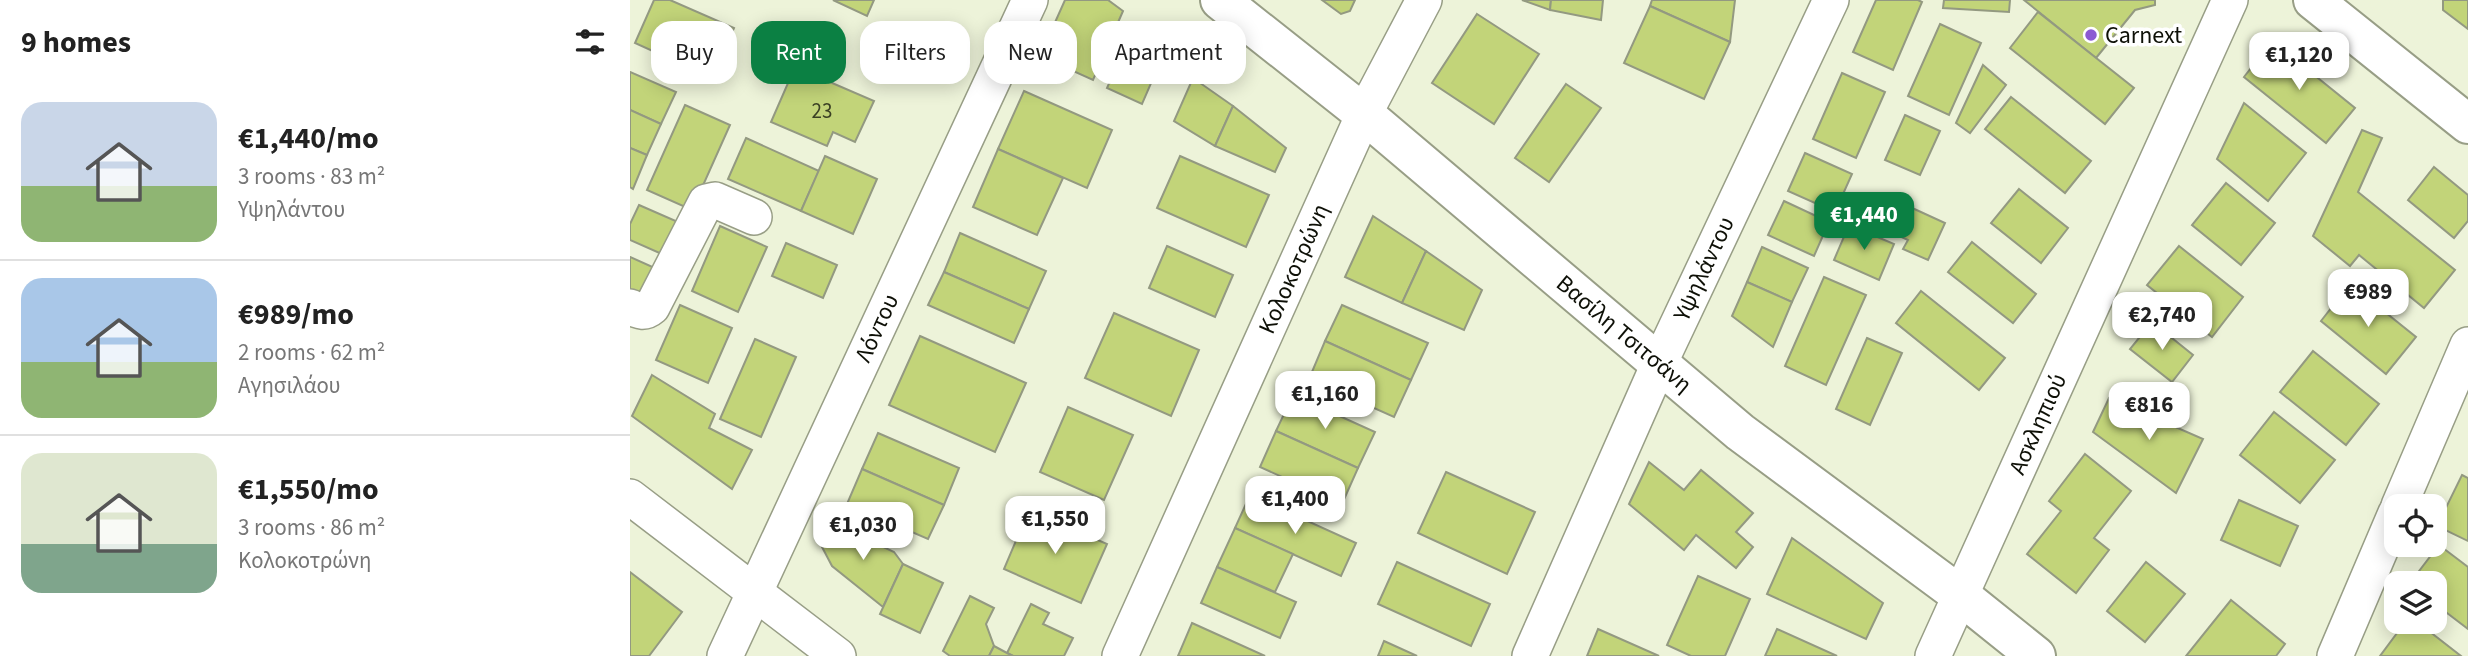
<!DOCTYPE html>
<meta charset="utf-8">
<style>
body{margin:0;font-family:"Source Sans 3",sans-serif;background:#f2f2f2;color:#222;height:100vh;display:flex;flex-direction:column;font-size:26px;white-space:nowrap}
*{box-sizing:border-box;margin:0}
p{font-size:23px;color:#767676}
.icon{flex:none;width:38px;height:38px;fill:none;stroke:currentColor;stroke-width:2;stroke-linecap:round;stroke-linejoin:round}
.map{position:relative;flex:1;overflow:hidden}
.sheet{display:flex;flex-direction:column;background:#fff;width:630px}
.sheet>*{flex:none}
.hud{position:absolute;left:21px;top:21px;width:665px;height:63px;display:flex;gap:14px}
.fabs{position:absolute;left:1754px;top:494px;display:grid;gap:14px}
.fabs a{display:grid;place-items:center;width:63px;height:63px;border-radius:14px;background:#fff;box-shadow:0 4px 18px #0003;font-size:35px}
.price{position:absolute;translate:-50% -60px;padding:0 16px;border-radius:14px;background:#fff;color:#222;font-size:23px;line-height:46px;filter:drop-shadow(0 2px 4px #0008)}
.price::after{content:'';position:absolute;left:50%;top:42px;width:21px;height:16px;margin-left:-10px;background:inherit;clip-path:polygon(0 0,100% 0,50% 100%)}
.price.active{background:#0b8043;color:#fff}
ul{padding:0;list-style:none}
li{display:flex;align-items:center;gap:21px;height:175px;padding:0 21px}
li+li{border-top:2px solid #e0e0e0}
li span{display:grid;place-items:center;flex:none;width:196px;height:140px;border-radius:21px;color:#555}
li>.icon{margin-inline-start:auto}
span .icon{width:84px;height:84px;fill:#fffc;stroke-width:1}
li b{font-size:30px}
h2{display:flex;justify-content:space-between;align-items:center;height:84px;padding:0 21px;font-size:30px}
.tag{padding:0 24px;border-radius:21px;background:#fff;box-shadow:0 4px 18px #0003;font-size:24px;line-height:63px}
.tag.active{background:#0b8043;color:#fff}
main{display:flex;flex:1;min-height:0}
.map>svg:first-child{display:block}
.building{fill:#c2d479;stroke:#939981;stroke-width:2}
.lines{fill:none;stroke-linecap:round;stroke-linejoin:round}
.minor-casing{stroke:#989e86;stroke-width:38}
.tertiary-casing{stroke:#989e86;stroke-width:42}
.minor{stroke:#fff;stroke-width:35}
.tertiary{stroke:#fff;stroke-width:38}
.poi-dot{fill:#8c5ad3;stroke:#fff;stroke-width:2.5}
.labels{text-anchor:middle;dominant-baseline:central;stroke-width:7;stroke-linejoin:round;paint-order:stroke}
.number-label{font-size:21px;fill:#3b4124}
.poi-label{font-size:24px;fill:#0e1007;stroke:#fff;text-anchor:start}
.street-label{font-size:24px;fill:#0e1007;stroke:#fff}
</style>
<main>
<section class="sheet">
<h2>9 homes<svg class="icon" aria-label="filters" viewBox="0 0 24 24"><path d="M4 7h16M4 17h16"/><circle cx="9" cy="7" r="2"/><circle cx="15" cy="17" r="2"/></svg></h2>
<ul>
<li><span style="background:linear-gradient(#c9d6e8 60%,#8fb573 0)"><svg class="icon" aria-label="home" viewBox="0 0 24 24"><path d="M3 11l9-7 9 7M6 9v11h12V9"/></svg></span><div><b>€1,440/mo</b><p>3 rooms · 83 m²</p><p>Υψηλάντου</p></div></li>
<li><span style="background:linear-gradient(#a9c7e8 60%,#8fb573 0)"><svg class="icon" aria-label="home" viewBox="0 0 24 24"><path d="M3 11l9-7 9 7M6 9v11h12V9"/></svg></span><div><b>€989/mo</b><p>2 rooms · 62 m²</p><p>Αγησιλάου</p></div></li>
<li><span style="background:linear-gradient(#dfe7d0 65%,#7fa58c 0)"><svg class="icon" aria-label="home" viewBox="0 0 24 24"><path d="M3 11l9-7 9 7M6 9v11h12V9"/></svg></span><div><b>€1,550/mo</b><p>3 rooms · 86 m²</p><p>Κολοκοτρώνη</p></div></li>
</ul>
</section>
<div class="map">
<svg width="1838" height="656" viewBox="0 0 1838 656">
<rect width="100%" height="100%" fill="#edf3d9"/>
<!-- building -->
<g class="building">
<path d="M24,0h16l64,28 -22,50 -77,-35z"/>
<path d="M203,0h41l-7,16z"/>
<path d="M435,0h43l15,11 -30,69 -53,-24z"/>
<path d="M692,0h33l-5,11 -9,3z"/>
<path d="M892,0h29l-1,10z"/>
<path d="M921,0h52l-2,20 -51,-10z"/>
<path d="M1022,0h83l-5,42 -80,-36z"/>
<path d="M1246,0h42l4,2 -29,68 -40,-18z"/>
<path d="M1314,0h66l-1,12 -66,-4z"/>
<path d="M1394,0h131v5l-20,5 -39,48z"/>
<path d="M1813,0h25v29l-25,-19z"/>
<path d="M1020,6l80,36 -26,57 -80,-36z"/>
<path d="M1408,12l96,76 -29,36 -95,-76z"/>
<path d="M847,14l62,40 -45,70 -62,-41z"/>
<path d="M1310,24l41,19 -32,72 -41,-19z"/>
<path d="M500,36l35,15 -23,53 -35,-16z"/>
<path d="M1642,41l83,67 -29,35 -82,-66z"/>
<path d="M1353,65l23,20 -36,48 -14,-10z"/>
<path d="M165,67l79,34 -19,41 -22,-10 -6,14 -56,-24z"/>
<path d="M0,72l46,20 -15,32 -31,-14z"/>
<path d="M1212,73l43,19 -29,66 -43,-19z"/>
<path d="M563,78l40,28 -18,40 -41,-25z"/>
<path d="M936,84l35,24 -52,74 -34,-24z"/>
<path d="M394,91l88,39 -25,58 -89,-39z"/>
<path d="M1381,97l80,64 -26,32 -80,-64z"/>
<path d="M1614,103l62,50 -38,48 -51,-42z"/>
<path d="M55,105l45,20 -38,85 -45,-20z"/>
<path d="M603,106l53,42 -11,24 -60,-26z"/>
<path d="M0,110l31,14 -14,31 -17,-7z"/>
<path d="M1275,115l35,16 -20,44 -35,-15z"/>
<path d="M1732,130l20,8 -24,54 97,78 -31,38 -65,-53 -9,11 -37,-30z"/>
<path d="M116,138l73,33 -18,40 -73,-32z"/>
<path d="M0,148l17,7 -14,34 -3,-2z"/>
<path d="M368,149l65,29 -26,57 -64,-28z"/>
<path d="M1175,153l47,21 -17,38 -47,-21z"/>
<path d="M195,156l52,23 -24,55 -52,-23z"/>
<path d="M550,156l89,39 -23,52 -89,-39z"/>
<path d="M1804,167l34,28v26l-14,17 -46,-38z"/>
<path d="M1596,183l49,40 -34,42 -49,-40z"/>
<path d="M1389,189l49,39 -27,35 -50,-40z"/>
<path d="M1154,201l45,21 -15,34 -46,-21z"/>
<path d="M9,205l39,17 -14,33 -34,-15v-16z"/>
<path d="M1280,207l35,16 -17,37 -25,-11 5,-9 -13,-6z"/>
<path d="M743,216l53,35 -24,52 -57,-26z"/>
<path d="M1219,225l45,19 -15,36 -45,-20z"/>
<path d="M90,226l47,21 -29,65 -46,-21z"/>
<path d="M330,233l86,38 -17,38 -85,-37z"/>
<path d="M1342,242l64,52 -23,29 -65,-51z"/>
<path d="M156,243l51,22 -14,33 -51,-22z"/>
<path d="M537,246l66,29 -18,42 -66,-29z"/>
<path d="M1549,246l64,51 -31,40 -65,-52z"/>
<path d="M1132,247l46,21 -16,34 -45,-20z"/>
<path d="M796,251l56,39 -18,40 -62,-27z"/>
<path d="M0,257l27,12 -13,31 -14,-6z"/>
<path d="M314,272l85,37 -15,34 -86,-38z"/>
<path d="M1194,277l42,18 -40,90 -41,-19z"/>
<path d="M1117,282l45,20 -19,45 -41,-31z"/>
<path d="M1720,284l66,53 -30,37 -65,-53z"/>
<path d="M1291,291l84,67 -26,32 -83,-67z"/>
<path d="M50,305l52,23 -24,55 -52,-23z"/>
<path d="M712,305l86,38 -17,37 -86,-39z"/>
<path d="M484,313l85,37 -28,66 -86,-38z"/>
<path d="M1522,322l41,33 -21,27 -42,-33z"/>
<path d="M290,336l106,47 -31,69 -106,-47z"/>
<path d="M1237,338l35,15 -32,72 -34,-16z"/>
<path d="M125,339l41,18 -35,80 -41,-18z"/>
<path d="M695,341l86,39 -17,37 -85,-38z"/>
<path d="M1683,351l66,53 -33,41 -66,-53z"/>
<path d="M22,375l63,39 -6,14 43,22 -20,39 -100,-73z"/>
<path d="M663,395l82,37 -17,36 -82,-37z"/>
<path d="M1479,398l94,41 -27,54 -83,-61z"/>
<path d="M438,407l65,28 -29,65 -64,-28z"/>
<path d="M1644,412l61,48 -35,43 -60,-48z"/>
<path d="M646,431l82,37 -16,36 -82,-37z"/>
<path d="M248,433l81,35 -15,37 -82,-36z"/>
<path d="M1455,454l46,37 -37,47 15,12 -33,43 -49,-39 34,-43 -12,-10z"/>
<path d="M1019,462l35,28 17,-20 52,43 -17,19 17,15 -17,21 -40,-33 -12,15 -55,-46z"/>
<path d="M232,469l82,36 -16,34 -81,-35z"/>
<path d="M816,472l89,40 -28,62 -89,-41z"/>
<path d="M1832,475l6,3v63l-31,-15z"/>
<path d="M620,495l106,48 -15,33 -106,-48z"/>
<path d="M1609,500l59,26 -18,40 -59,-26z"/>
<path d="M399,510l78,34 -26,59 -77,-34z"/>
<path d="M203,523l61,29 9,12 -20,43 -51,-41 -10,-19z"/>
<path d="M605,528l58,26 -18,38 -58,-25z"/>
<path d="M1162,538l91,65 -17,36 -99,-45z"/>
<path d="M1809,545l29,22v62l-34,-26v-20h-24z"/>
<path d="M767,562l93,42 -19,42 -93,-42z"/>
<path d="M1516,562l39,32 -40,48 -38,-31z"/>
<path d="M273,564l40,19 -23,50 -40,-19z"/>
<path d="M587,567l79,35 -16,36 -79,-35z"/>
<path d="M0,572l52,40 -33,44h-19z"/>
<path d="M1068,576l52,23 -25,57h-34l-24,-11z"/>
<path d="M340,596l24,12 -8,16 8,22 -5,10h-39l-7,-5z"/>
<path d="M1601,600l54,44 -9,12h-90z"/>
<path d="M401,604l18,9 -6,11 30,14 -9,18h-51l-6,-3z"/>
<path d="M1776,621h10l45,35h-81z"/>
<path d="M562,623l73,33h-87z"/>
<path d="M968,629l61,27h-72z"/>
<path d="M1147,629l60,27h-72z"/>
<path d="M754,641l33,15h-39z"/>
<path d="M364,646l13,7 6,3h-24z"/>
</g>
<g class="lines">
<!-- minor casing -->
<g class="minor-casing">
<g id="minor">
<path d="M0,307c9,4 14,7 22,0l54,-105 9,-2 39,17"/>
<path d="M0,497l208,159"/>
<path d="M1769,506l69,-161"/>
<path d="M95,656l305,-656"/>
<path d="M490,656l244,-542 60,-114"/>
<path d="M900,656l129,-292 172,-364"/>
<path d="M1303,656l297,-656"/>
<path d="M1705,656l61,-143"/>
</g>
</g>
<!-- tertiary casing -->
<g class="tertiary-casing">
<g id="tertiary">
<path d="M590,0l144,114 376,318 220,163 76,61"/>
<path d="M1683,0l155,124"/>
</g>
</g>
<!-- minor -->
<use href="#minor" class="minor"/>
<!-- tertiary -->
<use href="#tertiary" class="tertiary"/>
</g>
<!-- markers -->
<circle class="poi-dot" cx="1461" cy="35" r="7"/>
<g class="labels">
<!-- number labels -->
<g class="number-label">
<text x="192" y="111">23</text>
</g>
<!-- poi labels -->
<g class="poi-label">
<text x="1475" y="35">Carnext</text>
</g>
<!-- street labels -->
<g class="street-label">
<text transform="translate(664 269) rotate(-66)">Κολοκοτρώνη</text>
<text transform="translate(1074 269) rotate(-65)">Υψηλάντου</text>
<text transform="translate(247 328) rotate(-65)">Λόντου</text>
<text transform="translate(994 334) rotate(40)">Βασίλη Τσιτσάνη</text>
<text transform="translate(1408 424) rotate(-66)">Ασκληπιού</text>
</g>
</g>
</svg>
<div class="fabs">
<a><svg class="icon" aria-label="locate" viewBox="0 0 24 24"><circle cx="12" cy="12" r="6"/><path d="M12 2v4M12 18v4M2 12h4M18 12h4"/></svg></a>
<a><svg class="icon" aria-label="layers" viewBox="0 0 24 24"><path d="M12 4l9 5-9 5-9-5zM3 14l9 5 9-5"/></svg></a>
</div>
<b class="price" style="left:1669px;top:92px">€1,120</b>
<b class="price active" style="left:1234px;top:252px">€1,440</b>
<b class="price" style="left:1738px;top:329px">€989</b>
<b class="price" style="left:1532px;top:352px">€2,740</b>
<b class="price" style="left:695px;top:431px">€1,160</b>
<b class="price" style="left:1519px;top:442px">€816</b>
<b class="price" style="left:665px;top:536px">€1,400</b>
<b class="price" style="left:425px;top:556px">€1,550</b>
<b class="price" style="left:233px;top:562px">€1,030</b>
<div class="hud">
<a class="tag">Buy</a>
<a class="tag active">Rent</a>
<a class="tag">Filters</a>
<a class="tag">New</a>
<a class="tag">Apartment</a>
</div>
</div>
</main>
